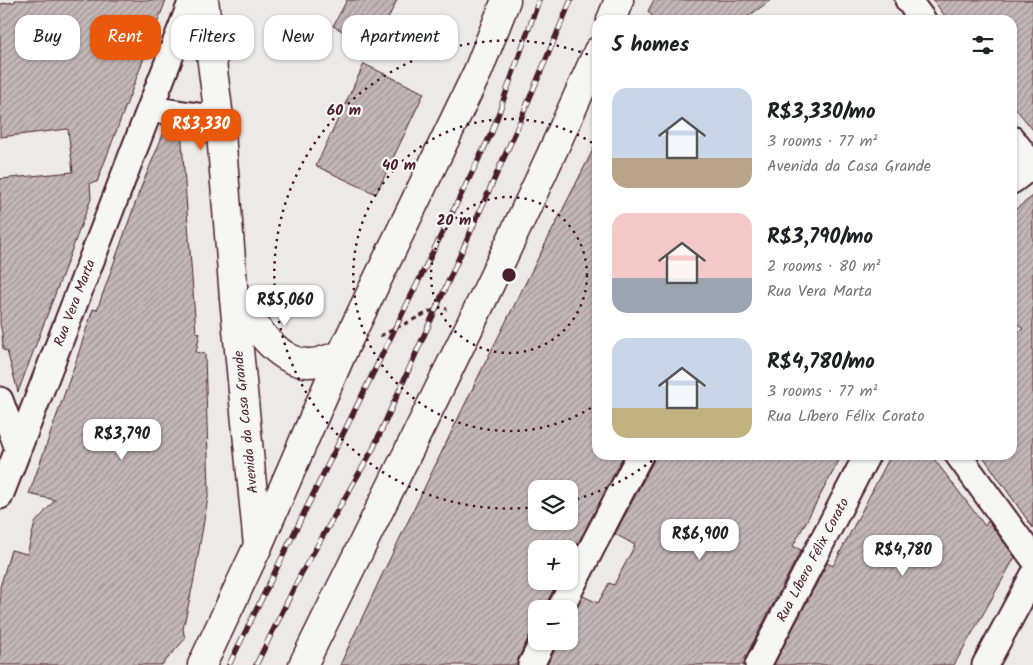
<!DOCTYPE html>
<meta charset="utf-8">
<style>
body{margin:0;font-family:Kalam,sans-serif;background:#f6f6f6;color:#202124;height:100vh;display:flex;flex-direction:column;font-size:19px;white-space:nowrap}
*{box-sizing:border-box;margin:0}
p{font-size:16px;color:#757577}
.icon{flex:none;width:28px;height:28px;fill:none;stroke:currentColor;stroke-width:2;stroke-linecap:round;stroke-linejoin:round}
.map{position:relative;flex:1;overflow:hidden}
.drawer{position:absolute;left:592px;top:15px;width:425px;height:445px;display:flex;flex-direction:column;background:#fff;border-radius:15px;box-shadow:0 1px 4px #0004}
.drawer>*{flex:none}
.hud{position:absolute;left:15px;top:15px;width:475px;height:45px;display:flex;gap:10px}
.tools{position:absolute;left:528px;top:480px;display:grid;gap:10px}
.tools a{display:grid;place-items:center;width:50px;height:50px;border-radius:10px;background:#fff;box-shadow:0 1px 4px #0004;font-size:25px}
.price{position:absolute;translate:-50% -42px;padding:0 11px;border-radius:10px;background:#fff;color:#222;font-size:16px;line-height:32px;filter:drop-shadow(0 1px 2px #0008)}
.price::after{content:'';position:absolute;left:50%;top:30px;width:15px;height:11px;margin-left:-8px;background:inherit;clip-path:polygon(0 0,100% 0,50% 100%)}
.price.active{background:#ea580c;color:#fff}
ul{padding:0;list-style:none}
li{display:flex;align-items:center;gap:15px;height:125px;padding:0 20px}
li span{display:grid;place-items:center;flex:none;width:140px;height:100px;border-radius:15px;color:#555}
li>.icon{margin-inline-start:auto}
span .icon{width:60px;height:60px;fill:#fffc;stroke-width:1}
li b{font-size:21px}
h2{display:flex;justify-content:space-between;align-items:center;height:60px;padding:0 20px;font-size:21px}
.tag{padding:0 18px;border-radius:15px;background:#fff;box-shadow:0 1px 4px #0004;font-size:18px;line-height:45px}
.tag.active{background:#ea580c;color:#fff}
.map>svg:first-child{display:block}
.building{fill:url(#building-hatch);stroke:#4a1f2b;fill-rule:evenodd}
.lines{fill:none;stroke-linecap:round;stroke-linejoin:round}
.street-casing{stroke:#4a1f2b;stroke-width:29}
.secondary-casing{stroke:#4a1f2b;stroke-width:31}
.primary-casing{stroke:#4a1f2b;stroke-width:31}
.path{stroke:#4a1f2b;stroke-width:3;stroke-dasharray:5 4;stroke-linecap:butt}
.street{stroke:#f6f6f2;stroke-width:25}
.secondary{stroke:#f6f6f2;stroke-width:28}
.primary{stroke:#f6f6f2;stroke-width:28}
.rail-casing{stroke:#4a1f2b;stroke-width:5.5}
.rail{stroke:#f6f6f2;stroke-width:4;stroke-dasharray:11;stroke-linecap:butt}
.ring{fill:none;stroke:#4a1f2b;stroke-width:2.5;stroke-dasharray:2.5 5}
.labels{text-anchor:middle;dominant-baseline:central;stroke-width:4.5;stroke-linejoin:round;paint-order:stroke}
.street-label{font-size:14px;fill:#4a1f2b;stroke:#f6f6f2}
.centre{fill:#4a1f2b;stroke:#f6f6f2;stroke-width:2.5}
.ring-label{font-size:15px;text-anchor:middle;font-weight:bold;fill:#4a1f2b;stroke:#f6f6f2;stroke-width:4.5;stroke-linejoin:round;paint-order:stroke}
</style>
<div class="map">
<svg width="1033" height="665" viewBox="0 0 1033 665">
<defs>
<pattern id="building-hatch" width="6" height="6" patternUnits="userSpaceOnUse" patternTransform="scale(1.25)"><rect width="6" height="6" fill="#c4b7b7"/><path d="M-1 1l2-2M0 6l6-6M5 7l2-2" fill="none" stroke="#a19495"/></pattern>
</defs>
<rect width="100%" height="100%" fill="#ece9e6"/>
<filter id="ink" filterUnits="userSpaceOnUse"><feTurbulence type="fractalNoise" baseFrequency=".02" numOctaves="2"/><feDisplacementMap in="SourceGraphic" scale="10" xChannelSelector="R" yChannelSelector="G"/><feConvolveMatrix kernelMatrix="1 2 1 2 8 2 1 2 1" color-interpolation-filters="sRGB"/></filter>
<g filter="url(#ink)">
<!-- building -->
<g class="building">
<path d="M15,0h151l-69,182 -7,1 1,16 -73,193 -11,-41 -4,-1 -1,-17 -2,-9v-145l73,-7 -5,-43 -68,8v-133l15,-2z"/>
<path d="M347,0h50l-23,47 -41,-21z"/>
<path d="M654,0h117l-28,20h-88l-7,-9z"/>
<path d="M933,0h100v130l-21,-26v-84h-64z"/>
<path d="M364,64l60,29 -48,101 -60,-28z"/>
<path d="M181,129l15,203 4,1 -4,19 9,2 4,138 -16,92 -10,45 2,10 -23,26h-162v-78l11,-37 16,4 8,-31 20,-23 -26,-6 46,-130 18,-55 4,1 43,-120 24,-58h5z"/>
<path d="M598,140v315h26l-55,106v-12h-33v32h22l-11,21 -1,7h-10v20l-6,6 -12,24 -1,6h-177l42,-90 102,-210zM536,489h33v32h-33z"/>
<path d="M1033,196v332l-51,-73h30v-119l11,-7 -11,-10v-107z"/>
<path d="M654,455h188l-49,91 8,4 -56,108 -1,7h-197l9,-18 1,-6h12v-21l4,-4 10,-20 15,7 11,-20 5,2 21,-40 -20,-11 38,-72z"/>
<path d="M891,455h40l54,71 3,-5 27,36 -24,43 -37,65h-180l53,-102 6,3z"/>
</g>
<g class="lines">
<!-- street casing -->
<g class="street-casing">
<g id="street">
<path d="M908,0l15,20"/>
<path d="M150,109l69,10"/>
<path d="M1012,139l21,27"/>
<path d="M1012,181l21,-16"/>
<path d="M0,400l18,49"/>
<path d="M958,455l75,103"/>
<path d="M0,496l192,-496"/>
<path d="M560,609l80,-154"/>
<path d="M531,665l12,-24"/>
<path d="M758,665l109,-210"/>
<path d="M985,665l48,-89"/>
</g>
</g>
<!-- secondary casing -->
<g class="secondary-casing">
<g id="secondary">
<path d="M204,0l17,133 13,165 24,248"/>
<path d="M234,298c17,22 42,64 73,65 11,1 23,-5 34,-8"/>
</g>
</g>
<!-- primary casing -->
<g class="primary-casing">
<g id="primary">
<path d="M611,20l8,-20"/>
<path d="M202,665l56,-119 83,-191 137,-284 28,-71"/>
<path d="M303,665c100,-204 203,-406 295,-614"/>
</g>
</g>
<!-- path -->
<path class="path" d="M380,336l59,-29 8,2"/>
<!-- street -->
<use href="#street" class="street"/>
<!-- secondary -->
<use href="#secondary" class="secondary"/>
<!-- primary -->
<use href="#primary" class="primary"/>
<!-- rail casing -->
<g class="rail-casing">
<g id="rail">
<path d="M229,665l263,-533 47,-132"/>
<path d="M256,665l45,-91 72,-125 142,-316 56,-133"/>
</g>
</g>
<!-- rail -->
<use href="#rail" class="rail"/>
</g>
</g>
<!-- distance rings -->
<g class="ring">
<circle cx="509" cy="275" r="78"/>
<path d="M597 404A156 156 0 1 1 597 146"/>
<path d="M658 456A234 234 0 0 1 570 501M535 507A234 234 0 1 1 597 58"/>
</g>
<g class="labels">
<!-- street labels -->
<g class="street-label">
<text transform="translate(75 303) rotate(-69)">Rua Vera Marta</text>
<text transform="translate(246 422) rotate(-96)">Avenida da Casa Grande</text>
<text transform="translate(813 560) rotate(-62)">Rua Líbero Félix Corato</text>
</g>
</g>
<circle cx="509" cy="275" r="8" class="centre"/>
<g class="ring-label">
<text x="344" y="115">60 m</text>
<text x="399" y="170">40 m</text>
<text x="454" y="225">20 m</text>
</g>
</svg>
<div class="tools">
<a><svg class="icon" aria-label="layers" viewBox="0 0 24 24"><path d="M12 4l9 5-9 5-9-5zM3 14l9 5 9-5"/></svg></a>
<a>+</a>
<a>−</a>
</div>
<b class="price active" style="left:201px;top:151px">R$3,330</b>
<b class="price" style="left:285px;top:327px">R$5,060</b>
<b class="price" style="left:122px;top:461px">R$3,790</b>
<b class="price" style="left:700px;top:561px">R$6,900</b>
<b class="price" style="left:903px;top:577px">R$4,780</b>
<div class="hud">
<a class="tag">Buy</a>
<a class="tag active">Rent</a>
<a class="tag">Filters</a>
<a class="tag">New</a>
<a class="tag">Apartment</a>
</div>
<section class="drawer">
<h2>5 homes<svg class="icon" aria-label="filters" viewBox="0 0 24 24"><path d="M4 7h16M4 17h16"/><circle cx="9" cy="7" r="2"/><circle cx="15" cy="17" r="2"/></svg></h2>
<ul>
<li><span style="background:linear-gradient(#c9d6e8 70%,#b9a48a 0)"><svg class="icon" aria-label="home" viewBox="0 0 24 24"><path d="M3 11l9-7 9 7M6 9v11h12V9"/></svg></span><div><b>R$3,330/mo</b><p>3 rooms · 77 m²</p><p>Avenida da Casa Grande</p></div></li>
<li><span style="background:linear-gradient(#f6c9c9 65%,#9aa5b1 0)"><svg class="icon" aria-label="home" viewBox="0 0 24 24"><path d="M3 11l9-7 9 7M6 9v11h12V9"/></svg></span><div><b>R$3,790/mo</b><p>2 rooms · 80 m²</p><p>Rua Vera Marta</p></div></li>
<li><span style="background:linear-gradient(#c9d6e8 70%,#c2b280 0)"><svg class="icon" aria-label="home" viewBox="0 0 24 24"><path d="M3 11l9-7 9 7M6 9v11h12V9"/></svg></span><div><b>R$4,780/mo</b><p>3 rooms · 77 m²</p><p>Rua Líbero Félix Corato</p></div></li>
</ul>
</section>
</div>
